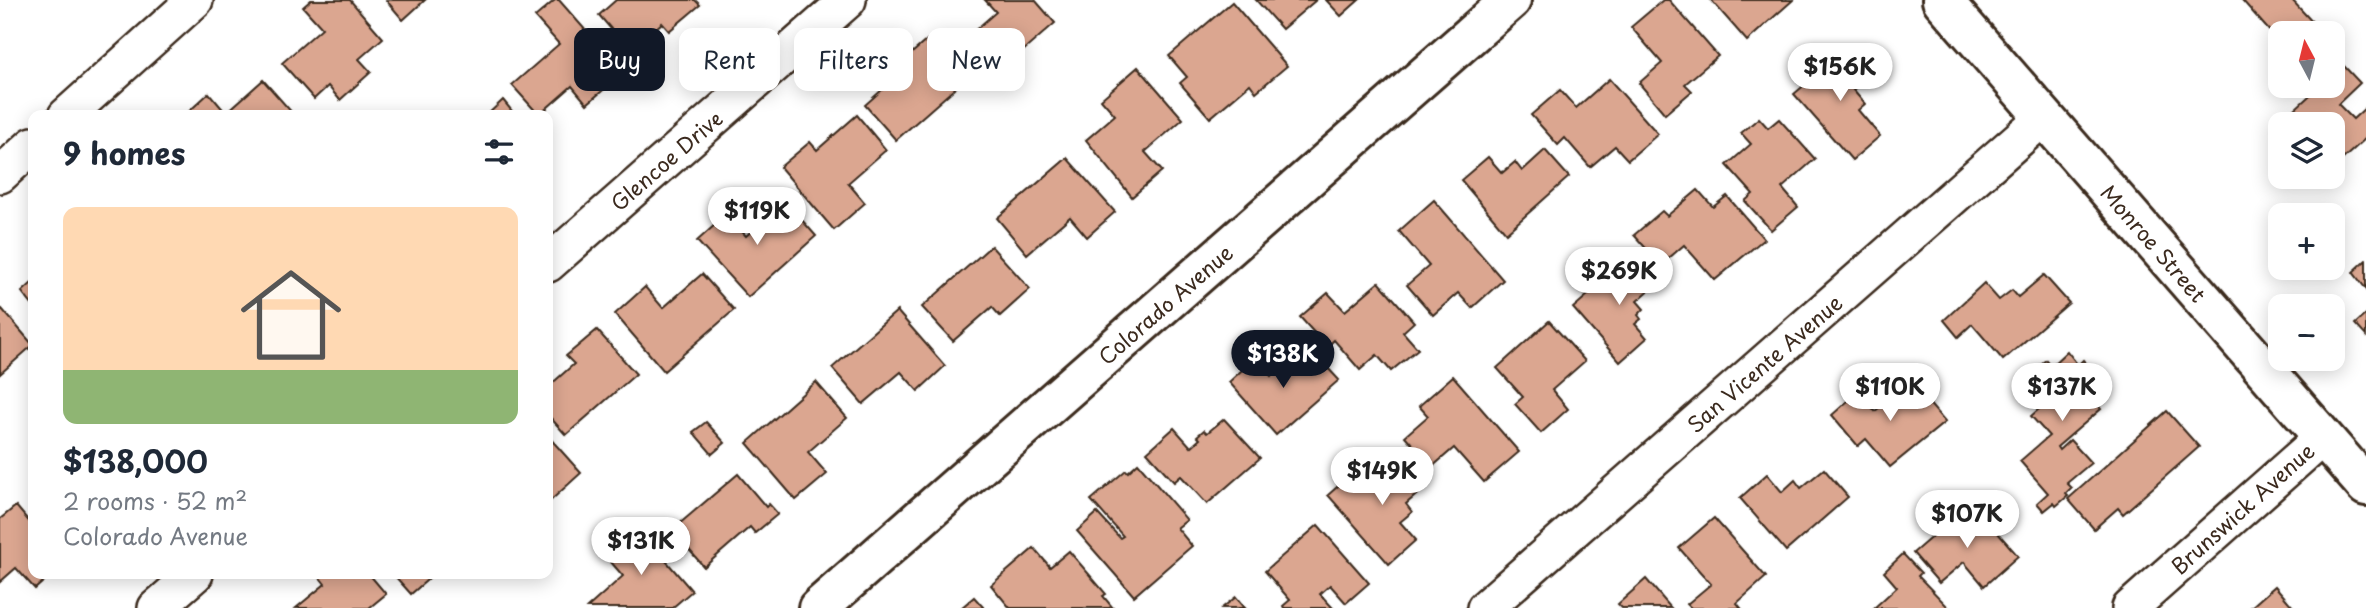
<!DOCTYPE html>
<meta charset="utf-8">
<style>
body{margin:0;font-family:"Playpen Sans",sans-serif;background:#f6f6f7;color:#1f2937;height:100vh;display:flex;flex-direction:column;font-size:26px;white-space:nowrap}
*{box-sizing:border-box;margin:0}
p{font-size:23px;color:#747a83}
.icon{flex:none;width:38px;height:38px;fill:none;stroke:currentColor;stroke-width:2;stroke-linecap:round;stroke-linejoin:round}
.map{position:relative;flex:1;overflow:hidden}
.panel{position:absolute;left:28px;top:110px;width:525px;height:469px;display:flex;flex-direction:column;background:#fff;border-radius:14px;box-shadow:0 4px 18px #0003}
.panel>*{flex:none}
.hud{position:absolute;left:574px;top:28px;width:665px;height:63px;display:flex;gap:14px}
.needle{width:46px;rotate:353deg}
.buttons{position:absolute;left:2268px;top:21px;display:grid;gap:14px}
.buttons a{display:grid;place-items:center;width:77px;height:77px;border-radius:14px;background:#fff;box-shadow:0 4px 18px #0003;font-size:35px}
.price{position:absolute;translate:-50% -60px;padding:0 16px;border-radius:24px;background:#fff;color:#222;font-size:23px;line-height:46px;filter:drop-shadow(0 2px 4px #0008)}
.price::after{content:'';position:absolute;left:50%;top:42px;width:21px;height:16px;margin-left:-10px;background:inherit;clip-path:polygon(0 0,100% 0,50% 100%)}
.price.active{background:#111827;color:#fff}
ul{padding:0;list-style:none}
li{display:grid;align-content:center;gap:14px;height:371px;padding:0 35px}
li+li{border-top:2px solid #e0e1e3}
li span{display:grid;place-items:center;height:217px;border-radius:14px;color:#555}
li>.icon{margin-inline-start:auto}
span .icon{width:126px;height:126px;fill:#fffc;stroke-width:1}
li b{font-size:30px}
h2{display:flex;justify-content:space-between;align-items:center;height:84px;padding:0 35px;font-size:30px}
.pill{padding:0 24px;border-radius:14px;background:#fff;box-shadow:0 4px 18px #0003;font-size:24px;line-height:63px}
.pill.active{background:#111827;color:#fff}
.map>svg:first-child{display:block}
.building{fill:#dba690;stroke:#3b2a1e;stroke-width:2}
.lines{fill:none;stroke-linecap:round;stroke-linejoin:round}
.street-casing{stroke:#3b2a1e;stroke-width:40}
.secondary-casing{stroke:#3b2a1e;stroke-width:44}
.street{stroke:#fff;stroke-width:35}
.secondary{stroke:#fff;stroke-width:38}
.labels{text-anchor:middle;dominant-baseline:central;stroke-width:5;stroke-linejoin:round;paint-order:stroke}
.street-label{font-size:21px;fill:#3b2a1e;stroke:#fff}
</style>
<div class="map">
<svg width="2366" height="608" viewBox="0 0 2366 608">
<rect width="100%" height="100%" fill="#fff"/>
<filter id="ink" filterUnits="userSpaceOnUse"><feTurbulence type="fractalNoise" baseFrequency=".0143" numOctaves="2"/><feDisplacementMap in="SourceGraphic" scale="14" xChannelSelector="R" yChannelSelector="G"/><feConvolveMatrix kernelMatrix="1 2 1 2 8 2 1 2 1" color-interpolation-filters="sRGB"/></filter>
<g filter="url(#ink)">
<!-- building -->
<g class="building">
<path d="M311,0h39l33,38 -24,21 12,13 -31,28 -12,-14 -14,13 -32,-36 40,-35 -19,-21z"/>
<path d="M386,0h39l-22,20z"/>
<path d="M555,0h4l64,73 -36,31 -15,-18 -33,29 -27,-30 47,-41 -24,-27z"/>
<path d="M616,0h79l5,5 -31,26 -7,-8 -32,28 -31,-36z"/>
<path d="M985,0h50l20,23 -65,57 -32,-35 38,-33z"/>
<path d="M1256,0h60l-34,29z"/>
<path d="M1326,0h33l-18,16z"/>
<path d="M1663,0h6l49,56 -33,28 7,7 -27,23 -26,-31 23,-20 -31,-36z"/>
<path d="M1711,0h82l-46,41z"/>
<path d="M2242,0h50l24,26 -8,7h-28v10z"/>
<path d="M1232,2l55,64 -31,26 -6,-8 -40,34 -30,-35 7,-6 -18,-21z"/>
<path d="M927,40l7,8 -1,2 28,33 -65,57 -31,-35 37,-33 -5,-6z"/>
<path d="M1849,47l23,26 -19,17 12,14 -7,6 22,26 -28,24 -58,-66z"/>
<path d="M2343,65l17,18 -22,21 15,15 13,-12v31l-33,30v-44h-53v15l-8,-9 48,-44h13v-12z"/>
<path d="M1138,67l45,52 -38,33 17,19 -30,26 -46,-57 29,-25 -14,-16z"/>
<path d="M1609,79l49,55 -30,26 -13,-14 -25,21 -25,-29 -7,7 -27,-30 29,-25 16,18z"/>
<path d="M263,80l32,36h-111l25,-23 17,20z"/>
<path d="M503,100l13,16h-30z"/>
<path d="M857,115l29,35 -38,33 17,20 -31,27 -54,-63 30,-25 7,8z"/>
<path d="M1759,118l9,10 11,-9 36,40 -33,29 16,19 -27,23 -26,-29 8,-7 -26,-29 24,-21 -10,-11z"/>
<path d="M1545,150l24,27 -63,56 -45,-53 27,-23 14,16 13,-11 7,9z"/>
<path d="M1067,158l48,54 -28,25 -17,-20 -43,37 -30,-36z"/>
<path d="M1698,190l15,17 14,-11 37,43 -49,41 -31,-35 -23,20 -27,-30 28,-24 5,5z"/>
<path d="M1434,200l69,80 -31,28 -14,-15 -25,22 -26,-30 22,-19 -30,-35z"/>
<path d="M785,201l31,35 -68,61 -51,-56 30,-27 19,22z"/>
<path d="M991,246l39,43 -30,27 -8,-9 -39,34 -31,-34z"/>
<path d="M1636,253l24,28 -23,20 7,8 -6,6 3,4 -6,5 12,14 -27,24 -47,-54z"/>
<path d="M2366,260v29l-13,-17z"/>
<path d="M702,274l32,36 -70,61 -49,-57 30,-27 18,21z"/>
<path d="M2044,275l25,28 -66,57 -31,-36 -14,13 -14,-17 40,-37 15,17 13,-10 6,7z"/>
<path d="M33,282v24l-11,-14z"/>
<path d="M1379,282l35,40 -11,10 15,17 -27,22 -14,-16 -17,15 -26,-30 -7,7 -27,-30 28,-24 17,18z"/>
<path d="M2,309l31,36 -33,29v-63z"/>
<path d="M897,311l48,55 -27,25 -17,-19 -38,32 -31,-36z"/>
<path d="M2366,314v22l-11,-12z"/>
<path d="M1549,321l36,40 -33,29 16,19 -27,24 -26,-29 8,-7 -26,-29z"/>
<path d="M597,330l39,44 -70,61 -18,-20v-28l26,-23 -8,-8z"/>
<path d="M2067,351l11,14 5,-5 28,32 -14,12 4,5 -44,38 2,3 11,-10 21,23 -24,20 5,5 -6,6 2,2 -12,10 -2,-3 -10,8 -7,-8 11,-10 -28,-32 29,-25 -18,-20 17,-15 -22,-25 20,-16 5,6z"/>
<path d="M1313,352l26,28 -63,55 -47,-53 26,-24 16,18 13,-12 6,8z"/>
<path d="M1453,376l66,76 -35,30 -30,-34 -22,19 -27,-31 23,-20 -9,-10z"/>
<path d="M816,382l31,36 -39,34 19,22 -31,26 -49,-57z"/>
<path d="M1911,382l34,40 -55,45 -24,-28 -8,7 -26,-31 27,-24 16,20z"/>
<path d="M2167,411l32,36 -76,67 -5,-6 -24,21 -26,-30z"/>
<path d="M1224,419l36,39 -53,46 -26,-28 -7,6 -27,-30 27,-24 17,19 9,-8 -3,-3 7,-6 3,3z"/>
<path d="M706,422l19,21 -13,11 -19,-22z"/>
<path d="M548,436l33,37 -33,30z"/>
<path d="M1404,457l25,27 -23,20 6,8 -12,10 16,18 -27,24 -61,-69 27,-24 15,16z"/>
<path d="M1138,463l49,57 -10,8 15,18 -58,50 -57,-65 20,-18 23,25 3,-2 -32,-36 35,-30 2,2z"/>
<path d="M1824,469l24,28 -62,54 -46,-53 27,-24 15,18 13,-12 6,8z"/>
<path d="M738,474l28,33 3,-3 9,10 -23,19 -5,-6 -46,40 -32,-37z"/>
<path d="M16,506l17,20v48h19l-17,15 -19,-21 -16,14v-63z"/>
<path d="M1977,509l41,47 -34,30 -20,-24 -25,21 -26,-30 29,-25 6,7z"/>
<path d="M1714,518l52,59 -29,26 4,5h-50l-4,-4 24,-20 -32,-36z"/>
<path d="M1318,525l51,58 -23,20 -16,-18 -10,9 13,14h-49l-1,-2 7,-6 -25,-29z"/>
<path d="M636,526l56,65 -20,17h-85l36,-32 -19,-22z"/>
<path d="M1034,548l16,19 19,-16 37,43 -3,2 10,12h-103l-19,-23z"/>
<path d="M1903,554l18,19 -3,3 31,32h-75l23,-21 -13,-15z"/>
<path d="M369,574l17,20 -17,14h-73l29,-24 -8,-10z"/>
<path d="M393,574h41l-23,20z"/>
<path d="M1646,579l25,29h-49l-4,-4z"/>
<path d="M2275,586l19,22h-44z"/>
<path d="M974,597l10,11h-23z"/>
<path d="M1236,597l9,11h-23z"/>
</g>
<g class="lines">
<!-- street casing -->
<g class="street-casing">
<g id="street">
<path d="M66,116l129,-116"/>
<path d="M0,175l33,-30"/>
<path d="M548,264l300,-264"/>
<path d="M156,608l39,-34"/>
<path d="M1485,608l559,-491"/>
<path d="M2130,608l193,-171"/>
</g>
</g>
<!-- secondary casing -->
<g class="secondary-casing">
<g id="secondary">
<path d="M1942,0l424,486"/>
<path d="M818,608l693,-608"/>
</g>
</g>
<!-- street -->
<use href="#street" class="street"/>
<!-- secondary -->
<use href="#secondary" class="secondary"/>
</g>
</g>
<g class="labels">
<!-- street labels -->
<g class="street-label">
<text transform="translate(666 160) rotate(-41)">Glencoe Drive</text>
<text transform="translate(2154 243) rotate(49)">Monroe Street</text>
<text transform="translate(1165 304) rotate(-41)">Colorado Avenue</text>
<text transform="translate(1764 363) rotate(-41)">San Vicente Avenue</text>
<text transform="translate(2242 508) rotate(-42)">Brunswick Avenue</text>
</g>
</g>
</svg>
<div class="buttons">
<a><svg class="needle" viewBox="-14 -14 28 28"><path d="M0-13l5 13h-10z" fill="#e53935"/><path d="M0 13l5-13h-10z" fill="#747a83"/></svg></a>
<a><svg class="icon" aria-label="layers" viewBox="0 0 24 24"><path d="M12 4l9 5-9 5-9-5zM3 14l9 5 9-5"/></svg></a>
<a>+</a>
<a>−</a>
</div>
<b class="price" style="left:1840px;top:103px">$156K</b>
<b class="price" style="left:757px;top:247px">$119K</b>
<b class="price" style="left:1619px;top:307px">$269K</b>
<b class="price active" style="left:1283px;top:390px">$138K</b>
<b class="price" style="left:1890px;top:423px">$110K</b>
<b class="price" style="left:2062px;top:423px">$137K</b>
<b class="price" style="left:1382px;top:507px">$149K</b>
<b class="price" style="left:1967px;top:550px">$107K</b>
<b class="price" style="left:641px;top:577px">$131K</b>
<div class="hud">
<a class="pill active">Buy</a>
<a class="pill">Rent</a>
<a class="pill">Filters</a>
<a class="pill">New</a>
</div>
<section class="panel">
<h2>9 homes<svg class="icon" aria-label="filters" viewBox="0 0 24 24"><path d="M4 7h16M4 17h16"/><circle cx="9" cy="7" r="2"/><circle cx="15" cy="17" r="2"/></svg></h2>
<ul>
<li><span style="background:linear-gradient(#ffd9b3 75%,#8fb573 0)"><svg class="icon" aria-label="home" viewBox="0 0 24 24"><path d="M3 11l9-7 9 7M6 9v11h12V9"/></svg></span><div><b>$138,000</b><p>2 rooms · 52 m²</p><p>Colorado Avenue</p></div></li>
</ul>
</section>
</div>
